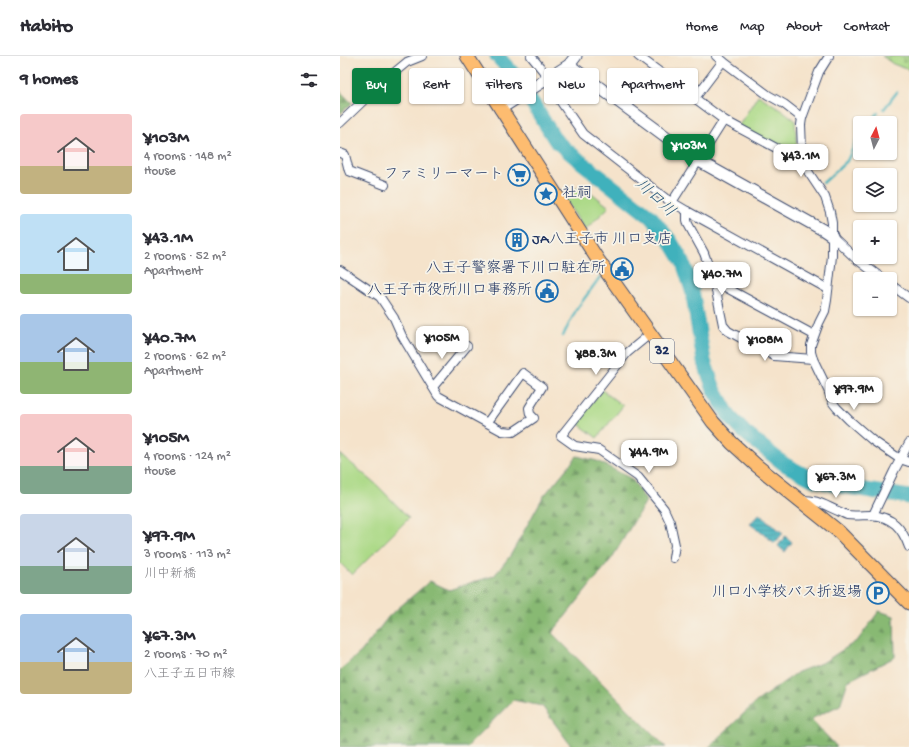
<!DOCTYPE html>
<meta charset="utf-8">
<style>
body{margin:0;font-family:"Gochi Hand","Klee One",sans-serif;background:#f7f7f7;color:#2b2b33;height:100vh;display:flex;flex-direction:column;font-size:15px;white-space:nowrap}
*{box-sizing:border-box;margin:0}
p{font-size:13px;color:#7c7c81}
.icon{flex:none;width:22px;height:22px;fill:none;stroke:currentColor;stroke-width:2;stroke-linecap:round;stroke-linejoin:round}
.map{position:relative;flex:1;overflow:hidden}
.sheet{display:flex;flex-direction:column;background:#fff;width:340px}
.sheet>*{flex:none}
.banner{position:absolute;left:12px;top:12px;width:380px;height:36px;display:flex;gap:8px}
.needle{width:26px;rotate:6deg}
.controls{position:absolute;left:513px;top:60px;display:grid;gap:8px}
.controls a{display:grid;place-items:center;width:44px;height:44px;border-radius:4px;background:#fff;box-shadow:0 1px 3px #0004;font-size:20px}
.price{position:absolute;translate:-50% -34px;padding:0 9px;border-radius:8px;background:#fff;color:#222;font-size:13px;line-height:26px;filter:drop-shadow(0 1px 2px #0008)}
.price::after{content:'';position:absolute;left:50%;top:24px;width:12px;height:9px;margin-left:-6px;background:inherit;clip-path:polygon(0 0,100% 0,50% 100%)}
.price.current{background:#0b8043;color:#fff}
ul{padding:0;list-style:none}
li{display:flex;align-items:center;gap:12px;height:100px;padding:0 20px}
li span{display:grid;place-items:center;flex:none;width:112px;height:80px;border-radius:4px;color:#555}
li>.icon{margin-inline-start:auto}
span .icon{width:48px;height:48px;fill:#fffc;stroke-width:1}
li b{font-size:17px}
h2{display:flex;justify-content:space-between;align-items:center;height:48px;padding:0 20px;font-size:17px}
.chip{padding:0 14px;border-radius:4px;background:#fff;box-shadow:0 1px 3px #0004;font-size:14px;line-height:36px}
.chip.current{background:#0b8043;color:#fff}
header{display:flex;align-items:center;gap:24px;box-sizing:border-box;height:56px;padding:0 20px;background:#fff;border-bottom:1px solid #e1e1e2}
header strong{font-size:19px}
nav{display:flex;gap:22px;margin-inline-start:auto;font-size:14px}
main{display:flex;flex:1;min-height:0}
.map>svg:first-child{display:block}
.forest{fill:url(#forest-firs);stroke:#527468}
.cemetery{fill:url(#cemetery-stones);stroke:#638472}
.park{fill:#abd986;stroke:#638472}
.water{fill:url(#water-rules);stroke:#2e708d}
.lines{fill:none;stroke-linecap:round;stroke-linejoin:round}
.stream{stroke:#41b1bc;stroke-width:2.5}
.river{stroke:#41b1bc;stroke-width:15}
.minor-casing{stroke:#3c4a6e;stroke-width:10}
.tertiary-casing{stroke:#3c4a6e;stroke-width:13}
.primary-casing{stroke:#3c4a6e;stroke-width:15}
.minor{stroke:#fff;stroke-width:8}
.tertiary{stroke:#fff;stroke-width:11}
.primary{stroke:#fdbc6f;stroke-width:13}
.labels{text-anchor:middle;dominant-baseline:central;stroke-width:3.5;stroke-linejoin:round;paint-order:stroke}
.shield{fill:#f7f3e8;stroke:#5d6a87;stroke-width:1}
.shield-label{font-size:14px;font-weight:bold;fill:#1b2f5e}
.poi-label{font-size:15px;fill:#1b2f5e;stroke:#f7f3e8;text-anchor:end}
.water-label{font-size:16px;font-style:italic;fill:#26567a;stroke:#f7f3e8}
</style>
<header>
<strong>Habito</strong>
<nav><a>Home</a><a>Map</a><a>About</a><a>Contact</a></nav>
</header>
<main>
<section class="sheet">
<h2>9 homes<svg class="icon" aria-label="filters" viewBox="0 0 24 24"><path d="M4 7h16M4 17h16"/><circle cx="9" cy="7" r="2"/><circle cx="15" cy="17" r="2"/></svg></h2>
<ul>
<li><span style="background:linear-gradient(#f6c9c9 65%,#c2b280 0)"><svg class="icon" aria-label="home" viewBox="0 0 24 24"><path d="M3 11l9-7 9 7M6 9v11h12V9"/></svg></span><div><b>¥103M</b><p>4 rooms · 148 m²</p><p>House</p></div></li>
<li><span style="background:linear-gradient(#bfe0f5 75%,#8fb573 0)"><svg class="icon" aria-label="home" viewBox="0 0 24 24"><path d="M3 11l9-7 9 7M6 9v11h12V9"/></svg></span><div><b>¥43.1M</b><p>2 rooms · 52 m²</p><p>Apartment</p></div></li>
<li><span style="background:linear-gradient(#a9c7e8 60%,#8fb573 0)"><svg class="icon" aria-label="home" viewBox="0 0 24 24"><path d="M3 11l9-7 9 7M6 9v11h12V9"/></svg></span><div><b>¥40.7M</b><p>2 rooms · 62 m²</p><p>Apartment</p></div></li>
<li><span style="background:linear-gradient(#f6c9c9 65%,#7fa58c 0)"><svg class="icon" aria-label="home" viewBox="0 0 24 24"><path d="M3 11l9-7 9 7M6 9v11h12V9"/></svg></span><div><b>¥105M</b><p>4 rooms · 124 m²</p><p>House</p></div></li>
<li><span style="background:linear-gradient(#c9d6e8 65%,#7fa58c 0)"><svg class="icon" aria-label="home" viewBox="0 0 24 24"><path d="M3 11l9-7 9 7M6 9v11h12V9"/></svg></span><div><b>¥97.9M</b><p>3 rooms · 113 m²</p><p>川中新橋</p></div></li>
<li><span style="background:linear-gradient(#a9c7e8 60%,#c2b280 0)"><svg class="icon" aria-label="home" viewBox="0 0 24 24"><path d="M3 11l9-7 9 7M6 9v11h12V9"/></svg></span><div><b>¥67.3M</b><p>2 rooms · 70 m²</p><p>八王子五日市線</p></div></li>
</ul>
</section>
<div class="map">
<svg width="569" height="691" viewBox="0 0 569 691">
<defs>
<pattern id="forest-firs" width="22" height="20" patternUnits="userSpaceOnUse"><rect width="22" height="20" fill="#88b973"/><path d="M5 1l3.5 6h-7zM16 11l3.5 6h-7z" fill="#6e9762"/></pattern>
<pattern id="cemetery-stones" width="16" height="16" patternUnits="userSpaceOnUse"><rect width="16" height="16" fill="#abd986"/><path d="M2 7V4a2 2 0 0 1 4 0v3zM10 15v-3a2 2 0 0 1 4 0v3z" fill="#93bb76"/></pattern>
<pattern id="water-rules" width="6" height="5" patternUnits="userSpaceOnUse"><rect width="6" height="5" fill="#41b1bc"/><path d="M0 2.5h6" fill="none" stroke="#36909c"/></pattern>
</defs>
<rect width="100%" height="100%" fill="#f7f3e8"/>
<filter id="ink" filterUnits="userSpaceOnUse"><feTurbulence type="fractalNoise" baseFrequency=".025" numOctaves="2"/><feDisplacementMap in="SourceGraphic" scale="8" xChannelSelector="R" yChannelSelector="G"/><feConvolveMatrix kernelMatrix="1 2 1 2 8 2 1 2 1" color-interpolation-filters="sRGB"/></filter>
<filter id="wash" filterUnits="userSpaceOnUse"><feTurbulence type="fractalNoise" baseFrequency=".012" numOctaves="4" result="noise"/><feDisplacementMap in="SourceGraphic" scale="16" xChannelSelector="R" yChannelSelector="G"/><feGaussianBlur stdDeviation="0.9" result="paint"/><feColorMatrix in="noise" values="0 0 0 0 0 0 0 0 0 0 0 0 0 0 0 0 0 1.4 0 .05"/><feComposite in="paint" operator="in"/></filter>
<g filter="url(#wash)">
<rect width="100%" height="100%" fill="#f5e3cb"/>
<!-- forest -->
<g class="forest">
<path d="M0,35l12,12 -12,11z"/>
<path d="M237,400l20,5 35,18 14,22 -34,57 -60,75 114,114h-94l-30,-41 -29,-6 -46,47h-127v-77l21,-18 28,-36 41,-35 19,9 21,-7 24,-7 16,-20 33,-59z"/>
<path d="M539,555l15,5 1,41 -47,24 -8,24 -29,14 26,28h-128l47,-45 42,-30 26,-10 34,-22z"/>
</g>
<!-- cemetery -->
<path class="cemetery" d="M542,0h27v14l-16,-6z"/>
<!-- park -->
<g class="park">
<path d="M418,39l24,15 13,10 2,31 3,10 -62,-34z"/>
<path d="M242,129l27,22 -24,23 -21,-32z"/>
<path d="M262,334l21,16 -26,32 -21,-16z"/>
<path d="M0,398l37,31 32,33 -57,57 -12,-12z"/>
</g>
<!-- water -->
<g class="water">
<path d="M419,458l24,19 -8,10 -25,-19z"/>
<path d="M445,480l7,6 -7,10 -7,-6z"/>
</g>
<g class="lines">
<!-- stream -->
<g class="stream">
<path d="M161,5l4,-5"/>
<path d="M544,53l13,-17"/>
<path d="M527,67l11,-10"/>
<path d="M483,127l24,-22 13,-29"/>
<path d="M270,211l16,-8 6,6"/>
<path d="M223,280l13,-26 24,-33"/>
</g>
<!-- river -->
<path class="river" d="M157,0l20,22 39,63 19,16 76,60 20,25 12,20 9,28 12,71 10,28 15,27 15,16 40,32 28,15 23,6 74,12"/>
</g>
</g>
<g filter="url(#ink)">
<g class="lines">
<!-- minor casing -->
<g class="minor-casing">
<g id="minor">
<path d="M191,0l18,22 12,24 22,32 82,64 22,13 141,78"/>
<path d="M298,0l86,64 80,43"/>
<path d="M376,0l52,39 16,9 18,14"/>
<path d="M489,0l-10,16 -17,46 -1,7 1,25 2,13 5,10 16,24 5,15 2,11v33l-5,44 -2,11 -6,12 -8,22v7l2,7 15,31 5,13 4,5 12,12 23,20 28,19 9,3"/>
<path d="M355,42l28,-37"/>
<path d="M0,67l44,-42 23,-19 15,-6"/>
<path d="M0,97l5,2 4,16 36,14"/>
<path d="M332,146l52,-82"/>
<path d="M347,155v9l1,4 16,29 10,28 100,54"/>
<path d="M492,180l23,22 28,21"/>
<path d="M0,214l40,27 14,21 8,18 36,60 64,35 11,1 21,-14 -4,-4 -1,-6 13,-21 -19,-14 -36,50"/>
<path d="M374,225l9,44 5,6 46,25 39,3"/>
<path d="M550,228l19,14"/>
<path d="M310,278l-23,19 -66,83 14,10 24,4 39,27 26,32 6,13 5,23 -2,13"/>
<path d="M93,331l34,-41"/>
<path d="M460,444c16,-1 24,5 38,11 3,1 6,3 9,4 7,1 16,0 24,0 22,2 31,13 38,32"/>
<path d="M533,459l21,-44 15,-28"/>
</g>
</g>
<!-- tertiary casing -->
<g class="tertiary-casing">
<g id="tertiary">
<path d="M229,9l130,96 124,69 9,6"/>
<path d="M160,53l69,-44 7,-9"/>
</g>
</g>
<!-- primary casing -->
<g class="primary-casing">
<path id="primary" d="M127,0l131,204 115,162 19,21 24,22 82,66 71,72"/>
</g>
<!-- minor -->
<use href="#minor" class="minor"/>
<!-- tertiary -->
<use href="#tertiary" class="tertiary"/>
<!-- primary -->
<use href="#primary" class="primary"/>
</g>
</g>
<!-- icons -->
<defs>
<g id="supermarket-ring" transform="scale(1.15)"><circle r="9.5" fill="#f7f3e8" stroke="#1f6fb2" stroke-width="1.5"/><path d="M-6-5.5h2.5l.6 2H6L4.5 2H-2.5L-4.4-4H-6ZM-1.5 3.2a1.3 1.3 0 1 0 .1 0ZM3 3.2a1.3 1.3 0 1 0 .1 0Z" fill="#1f6fb2"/></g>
<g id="sight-ring" transform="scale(1.15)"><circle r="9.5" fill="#f7f3e8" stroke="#1f6fb2" stroke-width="1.5"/><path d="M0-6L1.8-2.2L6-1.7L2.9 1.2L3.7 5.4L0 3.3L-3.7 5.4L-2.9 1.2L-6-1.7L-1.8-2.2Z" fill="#1f6fb2"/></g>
<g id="building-ring" transform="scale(1.15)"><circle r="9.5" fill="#f7f3e8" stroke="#1f6fb2" stroke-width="1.5"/><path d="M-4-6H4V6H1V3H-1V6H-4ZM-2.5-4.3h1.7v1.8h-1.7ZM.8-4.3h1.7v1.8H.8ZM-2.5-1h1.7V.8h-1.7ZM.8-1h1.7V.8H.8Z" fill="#1f6fb2"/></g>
<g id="civic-ring" transform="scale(1.15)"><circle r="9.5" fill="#f7f3e8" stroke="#1f6fb2" stroke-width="1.5"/><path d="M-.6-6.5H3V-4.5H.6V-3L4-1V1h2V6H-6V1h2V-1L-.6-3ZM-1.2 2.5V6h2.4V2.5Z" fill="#1f6fb2"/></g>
<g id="parking-ring" transform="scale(1.15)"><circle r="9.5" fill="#f7f3e8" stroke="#1f6fb2" stroke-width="1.5"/><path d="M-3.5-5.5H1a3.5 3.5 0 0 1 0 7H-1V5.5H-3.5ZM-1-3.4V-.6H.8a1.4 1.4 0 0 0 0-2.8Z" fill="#1f6fb2"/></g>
</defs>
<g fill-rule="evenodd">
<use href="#supermarket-ring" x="179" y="119"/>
<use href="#sight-ring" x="206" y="138"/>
<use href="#building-ring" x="177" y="184"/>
<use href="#civic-ring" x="282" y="213"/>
<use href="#civic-ring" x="207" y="235"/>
<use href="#parking-ring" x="538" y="537"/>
</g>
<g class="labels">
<!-- shield labels -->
<rect class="shield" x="310" y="283" width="24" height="24" rx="3"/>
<g class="shield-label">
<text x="322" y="295">32</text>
</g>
<!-- poi labels -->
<g class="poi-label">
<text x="164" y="119">ファミリーマート</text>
<text x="222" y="138" text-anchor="start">社祠</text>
<text x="192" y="184" text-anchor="start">JA八王子市 川口支店</text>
<text x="266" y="213">八王子警察署下川口駐在所</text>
<text x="192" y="235">八王子市役所川口事務所</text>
<text x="522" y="537">川口小学校バス折返場</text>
</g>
<!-- water labels -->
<g class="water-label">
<text transform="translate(314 143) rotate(43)">川口川</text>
</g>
</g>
</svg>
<div class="controls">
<a><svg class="needle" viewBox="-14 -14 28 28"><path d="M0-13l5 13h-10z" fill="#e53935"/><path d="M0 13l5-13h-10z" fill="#7c7c81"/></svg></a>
<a><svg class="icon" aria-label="layers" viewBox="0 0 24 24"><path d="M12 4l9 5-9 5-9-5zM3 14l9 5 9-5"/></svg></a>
<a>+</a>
<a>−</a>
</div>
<b class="price current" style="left:349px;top:112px">¥103M</b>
<b class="price" style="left:461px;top:122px">¥43.1M</b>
<b class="price" style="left:382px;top:240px">¥40.7M</b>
<b class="price" style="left:102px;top:304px">¥105M</b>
<b class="price" style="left:425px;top:306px">¥108M</b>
<b class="price" style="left:256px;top:320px">¥88.3M</b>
<b class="price" style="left:514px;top:355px">¥97.9M</b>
<b class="price" style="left:309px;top:418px">¥44.9M</b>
<b class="price" style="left:496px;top:443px">¥67.3M</b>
<div class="banner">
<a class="chip current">Buy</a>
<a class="chip">Rent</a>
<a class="chip">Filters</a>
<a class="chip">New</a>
<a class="chip">Apartment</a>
</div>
</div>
</main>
